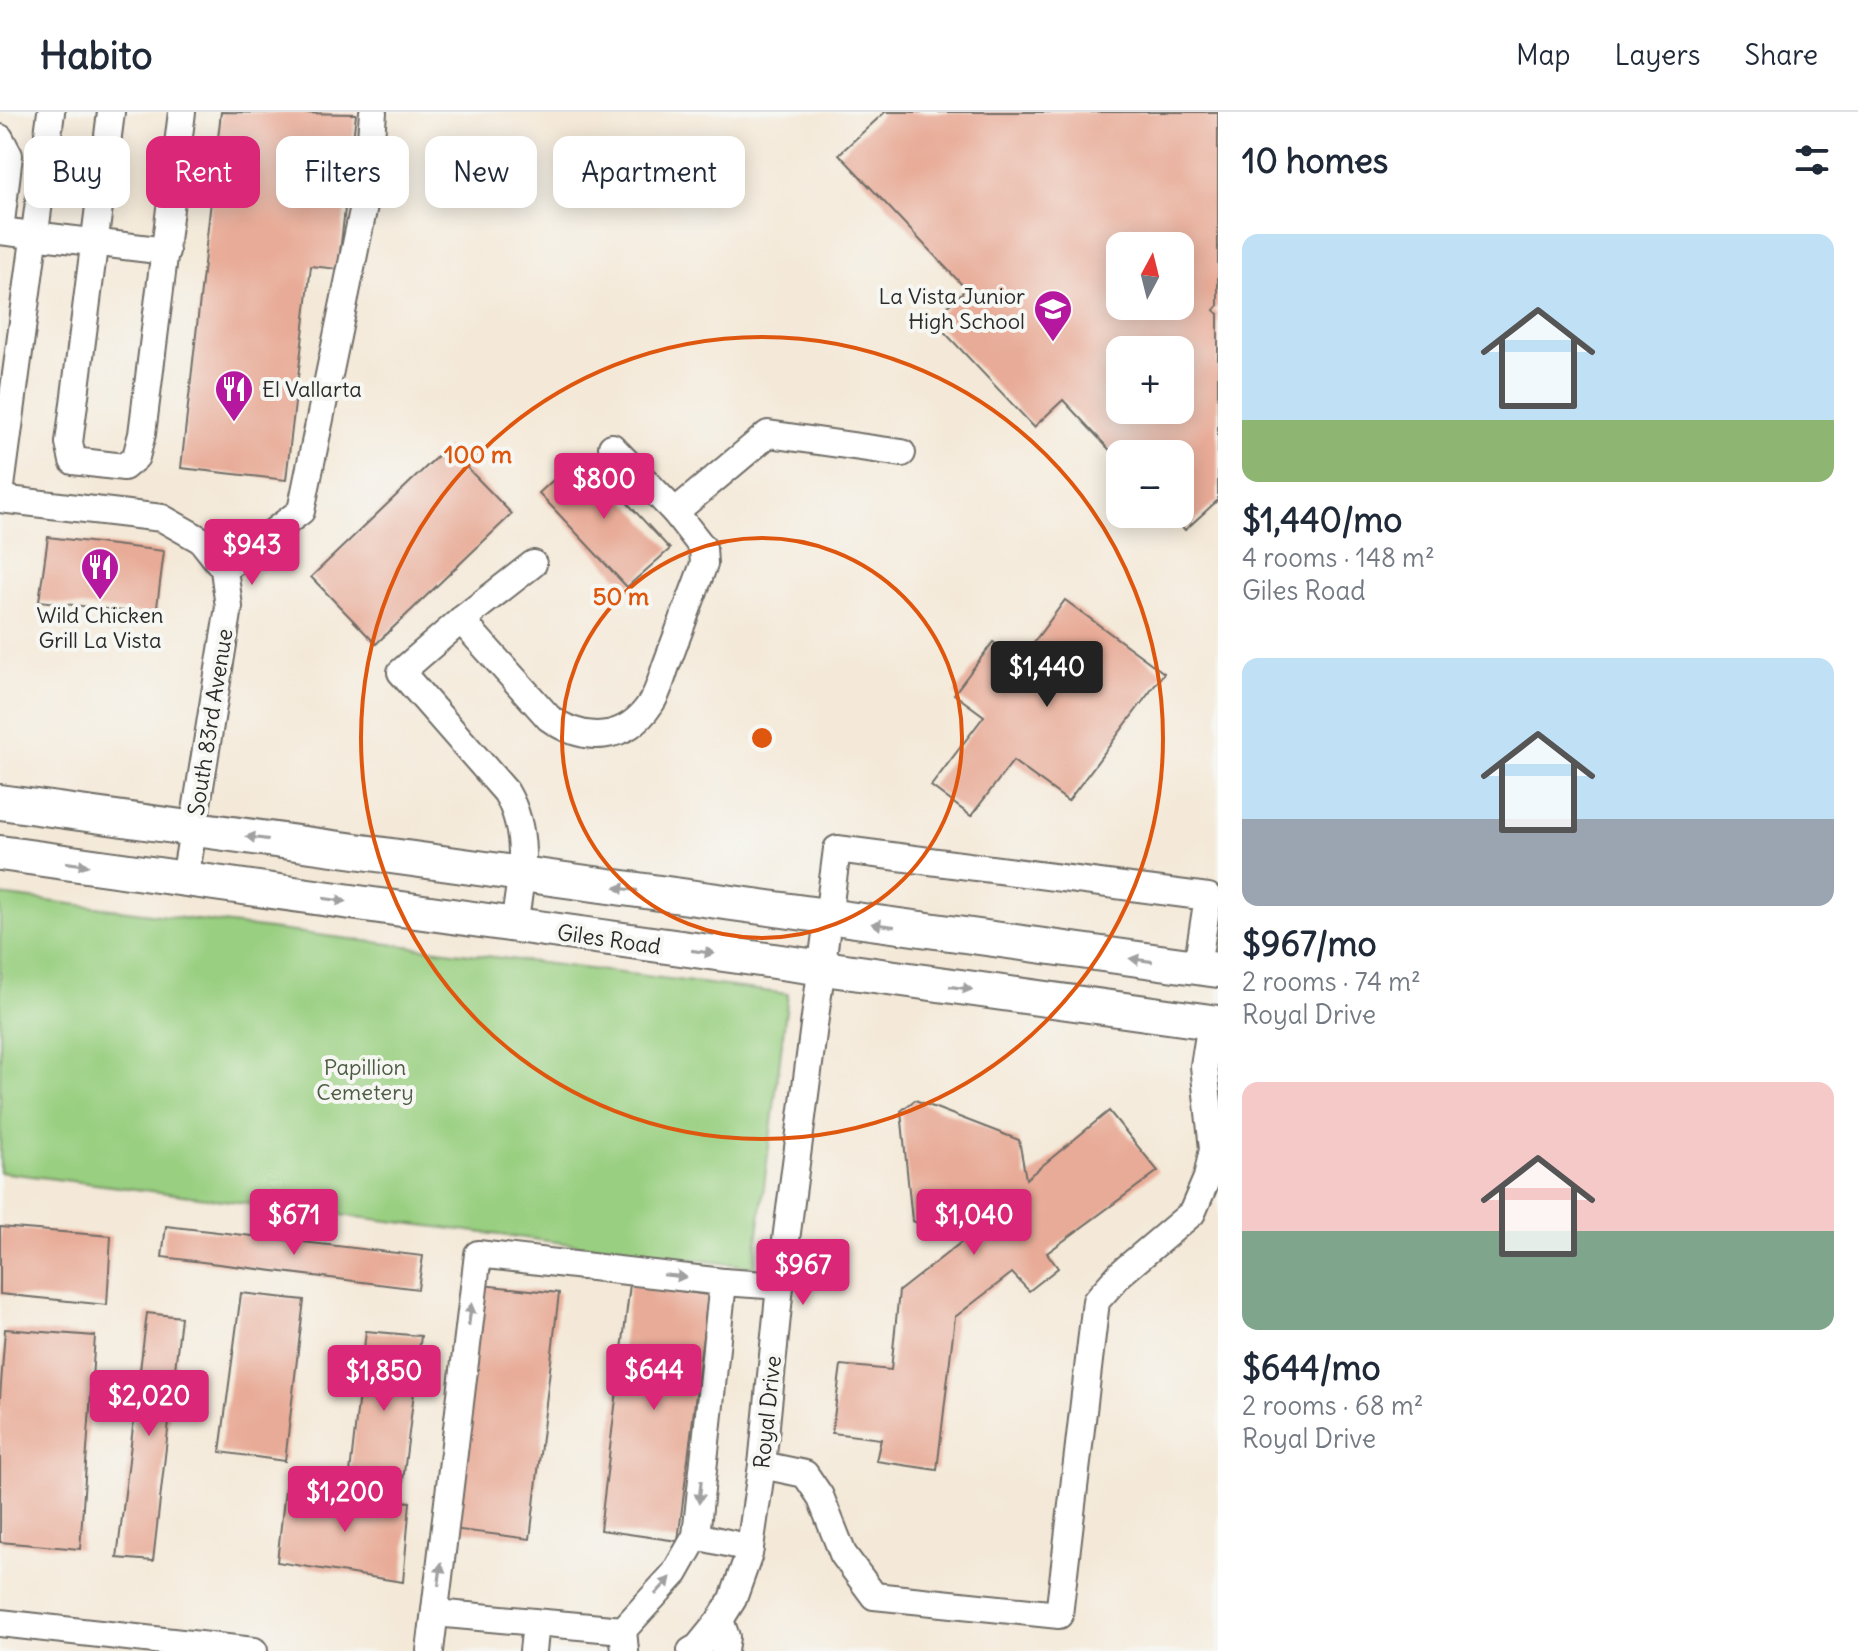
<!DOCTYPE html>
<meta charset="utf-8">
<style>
body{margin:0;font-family:Delius,sans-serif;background:#f2f2f3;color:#1f2937;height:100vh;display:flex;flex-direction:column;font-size:30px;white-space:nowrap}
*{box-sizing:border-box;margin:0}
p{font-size:26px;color:#747a83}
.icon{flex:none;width:44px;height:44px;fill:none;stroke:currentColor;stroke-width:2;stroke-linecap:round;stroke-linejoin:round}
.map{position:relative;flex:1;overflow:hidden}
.drawer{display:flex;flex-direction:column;background:#fff;width:640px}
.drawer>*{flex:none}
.guide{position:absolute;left:24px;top:24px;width:760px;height:72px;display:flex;gap:16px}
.needle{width:52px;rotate:7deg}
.tools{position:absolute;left:1106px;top:120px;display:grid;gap:16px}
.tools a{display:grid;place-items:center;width:88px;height:88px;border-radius:16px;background:#fff;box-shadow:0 4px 20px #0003;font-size:40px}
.price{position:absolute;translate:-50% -68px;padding:0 18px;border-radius:8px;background:#db2777;color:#fff;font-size:26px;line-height:52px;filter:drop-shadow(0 2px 4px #0008)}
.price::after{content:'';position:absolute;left:50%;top:48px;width:24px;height:18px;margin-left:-12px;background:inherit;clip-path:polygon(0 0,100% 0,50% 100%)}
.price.on{background:#222;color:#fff}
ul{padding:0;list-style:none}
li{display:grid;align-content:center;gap:16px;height:424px;padding:0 24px}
li span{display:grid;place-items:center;height:248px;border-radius:16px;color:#555}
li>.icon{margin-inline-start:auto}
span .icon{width:144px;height:144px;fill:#fffc;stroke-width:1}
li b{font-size:34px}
h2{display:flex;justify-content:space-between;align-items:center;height:96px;padding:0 24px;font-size:34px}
.pill{padding:0 28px;border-radius:16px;background:#fff;box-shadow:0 4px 20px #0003;font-size:28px;line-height:72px}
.pill.on{background:#db2777;color:#fff}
header{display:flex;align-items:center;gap:48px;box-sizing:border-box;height:112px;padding:0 40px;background:#fff;border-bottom:2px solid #e0e1e3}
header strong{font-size:38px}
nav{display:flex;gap:44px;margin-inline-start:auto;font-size:28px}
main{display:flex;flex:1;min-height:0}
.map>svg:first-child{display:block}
.green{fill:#99cf80;stroke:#627d56;stroke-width:2}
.building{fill:#e8ab97;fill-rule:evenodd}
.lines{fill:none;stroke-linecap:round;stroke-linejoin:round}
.minor-casing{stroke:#716e68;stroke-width:30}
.major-casing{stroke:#716e68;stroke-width:38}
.minor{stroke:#fff;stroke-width:26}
.major{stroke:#fff;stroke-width:34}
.oneway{fill:#a0a0a0}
.ring{fill:none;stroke:#df570e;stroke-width:4}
.labels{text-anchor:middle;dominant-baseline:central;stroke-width:8;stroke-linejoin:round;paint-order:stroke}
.poi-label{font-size:22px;fill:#2b2b2b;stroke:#f6f6f2;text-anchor:end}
.street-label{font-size:22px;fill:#2b2b2b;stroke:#f6f6f2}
.park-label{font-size:22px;fill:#4c5c44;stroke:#f6f6f2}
.centre{fill:#df570e;stroke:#f6f6f2;stroke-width:4}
.ring-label{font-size:24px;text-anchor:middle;font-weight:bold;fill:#df570e;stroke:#f6f6f2;stroke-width:8;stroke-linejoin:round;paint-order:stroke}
</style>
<header>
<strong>Habito</strong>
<nav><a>Map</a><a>Layers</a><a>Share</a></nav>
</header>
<main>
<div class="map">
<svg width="1218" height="1539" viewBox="0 0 1218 1539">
<rect width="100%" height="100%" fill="#f6f6f2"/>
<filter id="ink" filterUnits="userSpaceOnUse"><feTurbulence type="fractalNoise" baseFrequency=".0125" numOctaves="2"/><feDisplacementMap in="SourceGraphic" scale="16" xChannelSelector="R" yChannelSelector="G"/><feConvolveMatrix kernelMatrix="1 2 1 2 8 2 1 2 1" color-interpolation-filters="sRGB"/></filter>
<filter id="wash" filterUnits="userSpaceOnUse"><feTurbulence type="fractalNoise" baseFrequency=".006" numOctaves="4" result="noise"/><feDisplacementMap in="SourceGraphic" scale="32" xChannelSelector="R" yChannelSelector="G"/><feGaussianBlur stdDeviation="1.8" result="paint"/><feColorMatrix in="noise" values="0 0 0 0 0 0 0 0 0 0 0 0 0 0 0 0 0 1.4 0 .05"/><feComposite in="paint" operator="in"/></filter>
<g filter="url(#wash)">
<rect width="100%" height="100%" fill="#f4e9d8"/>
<!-- green -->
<path class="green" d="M0,783l788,99 -34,273 -754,-95z"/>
<g id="blocks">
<!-- building -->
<g class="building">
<path d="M221,0l135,2 -18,155 -27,-3 -25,214 -105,-12z"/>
<path d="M885,0h333v194l-4,4 4,4v186l-33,30 -15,-16h10v-60h-60v7l-57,-61 -29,27 -101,-107 33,-31 -127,-135zM1120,134h60v60h-60zM1120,238h60v60h-60z"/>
<path d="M447,335l65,67 -136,130 -65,-67z"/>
<path d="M582,342l88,95 -43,38 -88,-94z"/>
<path d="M48,425l116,14 -8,64 -117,-14z"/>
<path d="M1065,488l99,73 -96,128 -55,-40 -42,55 -40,-30 53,-70 -30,-22 39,-52 27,19z"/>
<path d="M915,988l104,40 7,39 83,-68 49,60 -111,82 11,15 -29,23 -17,-18 -57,44 -18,153 -61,-9 5,-22 -49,-6 9,-68 50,5 8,-79 65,-51 -52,-19 -11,-110z"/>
<path d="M166,1114l257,30 -5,33 -256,-32z"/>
<path d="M0,1115l111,9 -4,69 -107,-11z"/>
<path d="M630,1172l78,11 -30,246 -78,-11z"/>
<path d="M481,1173l78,8 -29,246 -78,-10z"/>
<path d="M241,1181l63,7 -19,161 -65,-9z"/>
<path d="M147,1201l34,4 -28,244 -36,-3z"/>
<path d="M5,1217l90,7 -15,213 -80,-7v-144z"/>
<path d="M366,1219l55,5 -20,161 -53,-6z"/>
<path d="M285,1377l125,13 -7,80 -126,-20z"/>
</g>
</g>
</g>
<g filter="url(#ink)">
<use href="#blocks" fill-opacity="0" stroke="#716e68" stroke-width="2"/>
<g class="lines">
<!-- minor casing -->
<g class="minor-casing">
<g id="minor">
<path d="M111,0l-42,331 4,18 51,6 12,-10 6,-23 40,-322"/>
<path d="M0,26l9,17 -9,76"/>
<path d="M0,119l166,20"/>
<path d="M0,382l51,-382"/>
<path d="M0,387l162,19 39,22 23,29 5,38 -44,272"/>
<path d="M675,400l93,-78 134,19"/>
<path d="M224,457l77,-58 66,-320 6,-79"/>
<path d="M461,508l88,98c35,25 77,24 102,-15 8,-11 11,-27 16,-40 12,-33 25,-66 37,-99l-1,-16 -28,-36 -63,-65"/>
<path d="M514,813c7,-46 17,-90 -8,-133l-105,-120 60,-52 72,-56"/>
<path d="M723,1170l57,4"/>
<path d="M762,1353l43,9 15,22 23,58 31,42 185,19 37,-314 24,-27 72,-61 15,-35 6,-29 -9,-83 7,-44"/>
<path d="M696,1424l54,12"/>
<path d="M435,1501l188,17"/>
<path d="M720,1508l6,17 -2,14"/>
<path d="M0,1511l254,28"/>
<path d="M430,1539l48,-397 245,28 -27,254 -21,37 -52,57 2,21"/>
<path d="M533,1539l3,-28"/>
<path d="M691,1539l7,-4 22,-27 13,-21 16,-45 13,-89 18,-179 57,-437 371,48 -11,70"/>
</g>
</g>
<!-- major casing -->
<g class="major-casing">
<g id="major">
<path d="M0,690l1218,168"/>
<path d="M0,741l1218,170"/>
</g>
</g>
<!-- minor -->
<use href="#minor" class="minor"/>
<!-- major -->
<use href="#major" class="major"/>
</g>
<!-- one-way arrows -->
<defs><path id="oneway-solid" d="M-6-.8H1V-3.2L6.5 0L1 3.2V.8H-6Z" transform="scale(2)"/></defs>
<g class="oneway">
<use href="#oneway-solid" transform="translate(257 726) rotate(-172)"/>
<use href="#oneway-solid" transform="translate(77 752) rotate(8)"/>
<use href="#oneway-solid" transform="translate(626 777) rotate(-172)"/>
<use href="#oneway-solid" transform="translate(335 788) rotate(8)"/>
<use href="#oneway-solid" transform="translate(883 813) rotate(-172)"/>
<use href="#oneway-solid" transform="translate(703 840) rotate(8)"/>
<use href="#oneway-solid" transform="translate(1141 848) rotate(-172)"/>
<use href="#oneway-solid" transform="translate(961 876) rotate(8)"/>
<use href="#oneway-solid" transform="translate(675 1164) rotate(6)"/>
<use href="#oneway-solid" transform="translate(470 1203) rotate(-83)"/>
<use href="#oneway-solid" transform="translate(700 1380) rotate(96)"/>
<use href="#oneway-solid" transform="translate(440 1462) rotate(-83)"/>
<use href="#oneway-solid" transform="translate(663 1474) rotate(-48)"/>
</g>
</g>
<!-- distance rings -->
<g class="ring">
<circle cx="762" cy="626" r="200"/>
<circle cx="762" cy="626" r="401"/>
</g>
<!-- icons -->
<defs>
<g id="school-pin" transform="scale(2)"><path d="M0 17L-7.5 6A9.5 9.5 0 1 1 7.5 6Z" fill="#b5179e" stroke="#f6f6f2"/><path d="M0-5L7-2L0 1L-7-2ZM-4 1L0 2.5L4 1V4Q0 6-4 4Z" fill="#fff"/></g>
<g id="restaurant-pin" transform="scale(2)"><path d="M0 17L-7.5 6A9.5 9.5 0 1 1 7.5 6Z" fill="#b5179e" stroke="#f6f6f2"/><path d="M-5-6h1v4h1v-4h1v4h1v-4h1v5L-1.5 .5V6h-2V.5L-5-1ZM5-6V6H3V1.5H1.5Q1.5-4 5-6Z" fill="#fff"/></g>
</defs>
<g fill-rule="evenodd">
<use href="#school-pin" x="1053" y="197"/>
<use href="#restaurant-pin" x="234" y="277"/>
<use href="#restaurant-pin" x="100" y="455"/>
</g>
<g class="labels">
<!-- poi labels -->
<g class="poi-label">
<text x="1025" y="184">La Vista Junior<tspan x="1025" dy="25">High School</tspan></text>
<text x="262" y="277" text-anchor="start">El Vallarta</text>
<text x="100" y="503" text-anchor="middle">Wild Chicken<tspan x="100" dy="25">Grill La Vista</tspan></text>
</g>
<!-- street labels -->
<g class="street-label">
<text transform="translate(210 610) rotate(-81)">South 83rd Avenue</text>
<text transform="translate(609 827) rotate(8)">Giles Road</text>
<text transform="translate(767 1300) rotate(-84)">Royal Drive</text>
</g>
<!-- park labels -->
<g class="park-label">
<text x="365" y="955">Papillion<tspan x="365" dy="25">Cemetery</tspan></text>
</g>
</g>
<circle cx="762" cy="626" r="12" class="centre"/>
<g class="ring-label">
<text x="478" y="351">100 m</text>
<text x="621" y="493">50 m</text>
</g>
</svg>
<div class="tools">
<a><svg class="needle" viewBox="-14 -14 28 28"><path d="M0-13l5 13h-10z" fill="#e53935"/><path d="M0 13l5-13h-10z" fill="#747a83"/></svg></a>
<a>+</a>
<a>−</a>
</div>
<b class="price" style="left:604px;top:409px">$800</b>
<b class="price" style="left:252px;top:475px">$943</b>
<b class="price on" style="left:1047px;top:597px">$1,440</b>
<b class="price" style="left:294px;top:1145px">$671</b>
<b class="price" style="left:974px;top:1145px">$1,040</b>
<b class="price" style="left:803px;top:1195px">$967</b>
<b class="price" style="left:654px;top:1300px">$644</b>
<b class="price" style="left:384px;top:1301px">$1,850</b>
<b class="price" style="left:149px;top:1326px">$2,020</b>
<b class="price" style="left:345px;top:1422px">$1,200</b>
<div class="guide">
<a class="pill">Buy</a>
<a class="pill on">Rent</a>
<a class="pill">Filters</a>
<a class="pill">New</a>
<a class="pill">Apartment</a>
</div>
</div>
<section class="drawer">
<h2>10 homes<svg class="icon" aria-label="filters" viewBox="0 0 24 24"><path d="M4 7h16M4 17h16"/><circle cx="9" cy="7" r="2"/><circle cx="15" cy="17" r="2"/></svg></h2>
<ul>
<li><span style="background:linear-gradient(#bfe0f5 75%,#8fb573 0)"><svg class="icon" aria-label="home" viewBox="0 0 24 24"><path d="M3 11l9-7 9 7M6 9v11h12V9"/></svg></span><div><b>$1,440/mo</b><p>4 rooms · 148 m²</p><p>Giles Road</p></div></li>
<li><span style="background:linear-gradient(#bfe0f5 65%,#9aa5b1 0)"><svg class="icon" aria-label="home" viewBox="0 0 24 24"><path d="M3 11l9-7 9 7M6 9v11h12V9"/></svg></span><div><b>$967/mo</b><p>2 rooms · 74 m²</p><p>Royal Drive</p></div></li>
<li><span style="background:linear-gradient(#f6c9c9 60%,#7fa58c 0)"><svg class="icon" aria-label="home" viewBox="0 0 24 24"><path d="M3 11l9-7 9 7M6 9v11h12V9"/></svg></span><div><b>$644/mo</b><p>2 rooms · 68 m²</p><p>Royal Drive</p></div></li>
</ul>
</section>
</main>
